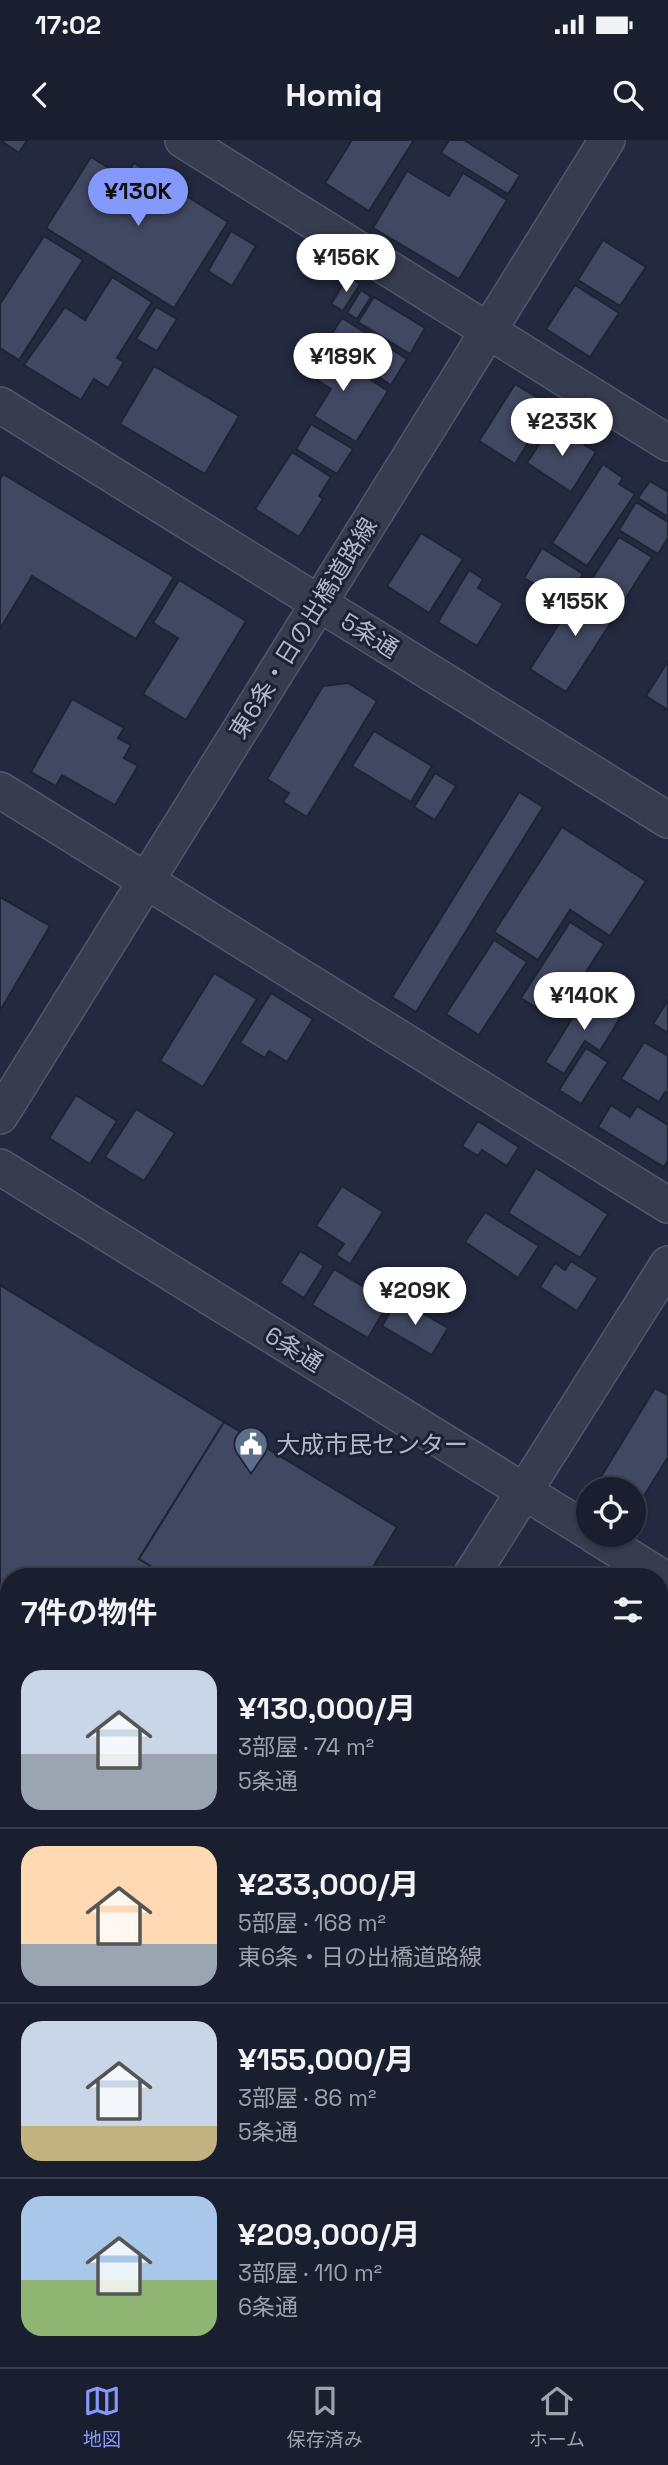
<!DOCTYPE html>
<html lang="ja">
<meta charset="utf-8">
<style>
body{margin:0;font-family:"Space Grotesk","Noto Sans JP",sans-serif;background:#272c3b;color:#f1f3f6;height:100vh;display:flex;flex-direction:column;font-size:26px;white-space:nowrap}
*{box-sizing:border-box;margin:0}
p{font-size:23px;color:#9fa2aa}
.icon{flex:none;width:38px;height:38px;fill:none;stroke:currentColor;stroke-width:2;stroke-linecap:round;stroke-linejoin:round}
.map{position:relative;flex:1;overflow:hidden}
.side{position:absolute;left:0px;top:1428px;width:668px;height:800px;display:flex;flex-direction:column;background:#1a1f2f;border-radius:28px 28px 0 0;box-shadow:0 2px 5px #0004,0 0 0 2px #383d4b}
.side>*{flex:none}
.fabs{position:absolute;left:576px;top:1337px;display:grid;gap:14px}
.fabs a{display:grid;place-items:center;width:70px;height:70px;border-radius:50%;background:#1a1f2f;box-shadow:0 2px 5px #0004,0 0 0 2px #383d4b;font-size:35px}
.price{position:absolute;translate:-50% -60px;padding:0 16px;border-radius:24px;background:#fff;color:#222;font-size:23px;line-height:46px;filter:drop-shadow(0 2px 4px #0008)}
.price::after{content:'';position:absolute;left:50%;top:42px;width:21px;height:16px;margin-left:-10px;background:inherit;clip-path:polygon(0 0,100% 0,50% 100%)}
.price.selected{background:#8599fd;color:#111}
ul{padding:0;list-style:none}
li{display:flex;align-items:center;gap:21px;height:175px;padding:0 21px}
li+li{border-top:2px solid #383d4b}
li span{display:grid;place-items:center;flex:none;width:196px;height:140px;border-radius:21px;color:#555}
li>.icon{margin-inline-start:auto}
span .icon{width:84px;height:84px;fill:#fffc;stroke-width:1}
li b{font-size:30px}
h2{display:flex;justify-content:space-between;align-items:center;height:84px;padding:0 21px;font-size:30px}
.status{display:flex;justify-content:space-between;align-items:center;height:49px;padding:0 35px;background:#1a1f2f;direction:ltr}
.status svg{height:19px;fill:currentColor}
header{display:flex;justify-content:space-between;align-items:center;height:91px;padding:0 21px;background:#1a1f2f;font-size:32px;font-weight:800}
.tabs{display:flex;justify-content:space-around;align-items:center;height:98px;border-top:2px solid #383d4b;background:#1a1f2f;font-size:19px;color:#9fa2aa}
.tabs a{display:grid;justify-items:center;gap:4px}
.tabs .selected{color:#8599fd}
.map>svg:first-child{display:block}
.building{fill:#414861;stroke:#1e2336;stroke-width:2}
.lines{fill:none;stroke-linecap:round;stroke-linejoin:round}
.minor-casing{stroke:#52576a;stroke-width:38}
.minor{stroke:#373c4f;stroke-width:35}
.labels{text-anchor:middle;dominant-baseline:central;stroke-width:6;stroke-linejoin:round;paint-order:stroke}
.street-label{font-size:24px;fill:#b3b7ca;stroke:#1c2134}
.poi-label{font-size:24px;fill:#b3b7ca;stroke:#1c2134;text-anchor:start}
</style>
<div class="status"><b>17:02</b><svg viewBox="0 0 49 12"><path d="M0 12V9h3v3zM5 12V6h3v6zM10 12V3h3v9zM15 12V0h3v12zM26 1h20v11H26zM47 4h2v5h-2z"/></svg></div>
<header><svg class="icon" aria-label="back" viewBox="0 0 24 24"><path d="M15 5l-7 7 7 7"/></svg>Homiq<svg class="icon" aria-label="search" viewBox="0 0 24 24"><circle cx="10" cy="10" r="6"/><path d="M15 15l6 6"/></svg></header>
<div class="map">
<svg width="668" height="2227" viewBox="0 0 668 2227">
<rect width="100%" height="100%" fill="#23293f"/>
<!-- building -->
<g class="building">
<path d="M0,0h27l-8,13z"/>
<path d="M352,0h62l-45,71 -44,-28z"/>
<path d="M449,0h15l56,35 -12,19 -67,-41z"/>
<path d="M91,17l34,21 9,-15 94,59 -54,86 -128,-80z"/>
<path d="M407,31l42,25 14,-23 44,27 -48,79 -86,-51z"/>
<path d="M231,91l25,15 -24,40 -24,-15z"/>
<path d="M44,96l39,24 -64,100 -19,-12v-44z"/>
<path d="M603,100l43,27 -26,39 -42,-26z"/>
<path d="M348,136l12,8 -17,27 -12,-7z"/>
<path d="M112,137l40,25 -35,56 7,4 -16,26 -14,-9 -13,21 -57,-35 41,-58 20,13z"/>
<path d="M575,145l44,28 -29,44 -44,-28z"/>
<path d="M361,150l10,7 -14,22 -10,-6z"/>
<path d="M374,157l51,31 -15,26 -52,-32z"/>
<path d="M156,167l21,12 -20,32 -21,-12z"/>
<path d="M342,178l65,41 -16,26 -65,-42z"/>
<path d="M313,203l75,48 -32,51 -42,-26 17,-27 -33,-21z"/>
<path d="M154,226l85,50 -34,58 -85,-50z"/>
<path d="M515,244l36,22 -36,58 -36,-23z"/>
<path d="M311,284l42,25 -16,25 -41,-25z"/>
<path d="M552,284l44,28 -25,40 -44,-29z"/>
<path d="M292,312l39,25 -12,19 4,3 -24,38 -44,-28z"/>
<path d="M603,324l20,14 -4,6 16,10 -48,72 -35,-23z"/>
<path d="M3,334l171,103 -38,62 -104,-63 -32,53v-150z"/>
<path d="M650,341l18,11v25l-30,-19z"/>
<path d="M636,362l32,20v16l-10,16 -39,-24z"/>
<path d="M421,393l42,26 -34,54 -42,-27z"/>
<path d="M619,397l33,20 -28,44 -33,-21z"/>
<path d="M542,408l41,26 -18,28 -41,-24z"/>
<path d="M469,430l14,9 -5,9 25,16 -26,42 -39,-24z"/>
<path d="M179,440l67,41 -60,99 -43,-26 35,-56 -25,-15z"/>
<path d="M584,445l37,22 -55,85 -36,-23z"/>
<path d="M668,521v49l-22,-14z"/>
<path d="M348,543l29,18 -70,116 -24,-15 6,-9 -22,-14 56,-93z"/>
<path d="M72,559l52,29 -6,10 13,7 -7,13 14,8 -23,39 -53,-30 -6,11 -25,-14z"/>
<path d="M374,591l58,35 -21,36 -59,-36z"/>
<path d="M435,633l21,13 -21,34 -21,-13z"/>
<path d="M519,652l24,15 -127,205 -24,-15z"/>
<path d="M562,687l84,54 -36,55 -40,-26 -32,50 -44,-28z"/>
<path d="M0,757l50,29 -50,85z"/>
<path d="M570,782l34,22 -39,61 -13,-9 -10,15 -21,-13z"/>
<path d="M494,800l33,22 -48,73 -33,-21z"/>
<path d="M214,833l43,26 -54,88 -43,-26z"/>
<path d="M271,853l42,26 -26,43 -18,-11 -4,7 -25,-15z"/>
<path d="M588,853l34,22 -22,36 -15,-10 -21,33 -19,-12z"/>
<path d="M668,860v33l-15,-9z"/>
<path d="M644,902l24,14v37l-3,-1 -6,10 -38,-23z"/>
<path d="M586,908l22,14 -27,42 -22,-14z"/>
<path d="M76,955l41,26 -27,43 -41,-26z"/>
<path d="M611,965l19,12 7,-11 31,19v35l-4,7 -66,-40z"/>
<path d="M136,969l39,24 -31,48 -39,-24z"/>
<path d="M478,981l41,26 -12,19 -25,-16 -4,6 -16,-10z"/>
<path d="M536,1028l72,46 -28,44 -72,-45z"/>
<path d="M342,1046l41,26 -33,52 -14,-9 8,-11 -28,-18z"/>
<path d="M485,1072l54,34 -21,32 -53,-36z"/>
<path d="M300,1111l24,15 -20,32 -24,-15z"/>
<path d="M571,1121l27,17 -21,33 -37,-24 15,-24 10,7z"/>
<path d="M334,1129l55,33 -21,36 -56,-33z"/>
<path d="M0,1145l224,137 -85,137 30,18h-160v290l-9,-5z"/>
<path d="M398,1159l50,29 -16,27 -50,-29z"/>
<path d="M655,1248l13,7v62l-32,52 -2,-1v-19h-32l-6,-4z"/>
<path d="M224,1282l173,105 -30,50h-198l-30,-18z"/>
<path d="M668,1548v71l-8,-5v-54z"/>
<path d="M665,1651l3,2v89l-8,14v-96z"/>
<path d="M0,2048l9,5 -3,35 -6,-4z"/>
<path d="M668,2062v68l-8,-5v-49z"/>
<path d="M77,2219h91l-4,8h-74z"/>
<path d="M177,2219h54l-5,8h-54z"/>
<path d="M241,2219h58l-5,8h-58z"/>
<path d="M312,2219h48l-5,8h-48z"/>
<path d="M372,2219h53l-5,8h-35z"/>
<path d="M433,2219h34l-5,8h-34z"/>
</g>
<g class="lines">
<!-- minor casing -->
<g class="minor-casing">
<g id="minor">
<path d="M183,0l485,303"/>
<path d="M0,265l668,415"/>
<path d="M0,650l668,415"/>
<path d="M0,976l607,-976"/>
<path d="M0,1027l588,364"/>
<path d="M594,1395l74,46"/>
<path d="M470,1437l198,-313"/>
<path d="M0,1810l9,5"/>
<path d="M660,1812l8,5"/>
<path d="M0,2187l9,-14"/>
<path d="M660,2214l8,5"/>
<path d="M0,2218l15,9"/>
</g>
</g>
<!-- minor -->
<use href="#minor" class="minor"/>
</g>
<!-- icons -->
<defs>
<g id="civic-pin" transform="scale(1.75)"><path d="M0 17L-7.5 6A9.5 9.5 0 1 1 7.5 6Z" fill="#5c6f8a" stroke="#1c2134"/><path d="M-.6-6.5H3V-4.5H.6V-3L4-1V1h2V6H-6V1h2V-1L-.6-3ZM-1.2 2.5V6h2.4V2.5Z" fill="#fff"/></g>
</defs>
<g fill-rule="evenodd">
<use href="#civic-pin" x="251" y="1304"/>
</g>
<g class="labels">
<!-- street labels -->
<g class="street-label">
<text transform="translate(303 488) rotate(-58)">東6条・日の出橋道路線</text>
<text transform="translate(370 495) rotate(32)">5条通</text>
<text transform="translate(294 1209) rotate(32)">6条通</text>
</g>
<!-- poi labels -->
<g class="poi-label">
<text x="276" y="1304">大成市民センター</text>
</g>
</g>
</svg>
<div class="fabs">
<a><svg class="icon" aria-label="locate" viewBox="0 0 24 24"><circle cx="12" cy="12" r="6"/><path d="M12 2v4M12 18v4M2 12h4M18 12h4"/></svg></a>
</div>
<b class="price selected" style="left:138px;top:88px">¥130K</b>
<b class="price" style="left:346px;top:154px">¥156K</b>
<b class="price" style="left:343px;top:253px">¥189K</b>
<b class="price" style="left:562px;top:318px">¥233K</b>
<b class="price" style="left:575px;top:498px">¥155K</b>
<b class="price" style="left:584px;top:892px">¥140K</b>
<b class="price" style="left:415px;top:1187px">¥209K</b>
<section class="side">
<h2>7件の物件<svg class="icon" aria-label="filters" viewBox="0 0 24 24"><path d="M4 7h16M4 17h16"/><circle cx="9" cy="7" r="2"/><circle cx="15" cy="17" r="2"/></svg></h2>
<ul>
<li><span style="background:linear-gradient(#c9d6e8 60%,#9aa5b1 0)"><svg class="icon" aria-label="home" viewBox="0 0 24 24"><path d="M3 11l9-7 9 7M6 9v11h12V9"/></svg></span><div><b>¥130,000/月</b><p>3部屋 · 74 m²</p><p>5条通</p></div></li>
<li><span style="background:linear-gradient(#ffd9b3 70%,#9aa5b1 0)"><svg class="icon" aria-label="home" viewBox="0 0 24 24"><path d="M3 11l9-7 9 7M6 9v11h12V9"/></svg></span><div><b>¥233,000/月</b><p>5部屋 · 168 m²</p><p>東6条・日の出橋道路線</p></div></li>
<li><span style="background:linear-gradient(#c9d6e8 75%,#c2b280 0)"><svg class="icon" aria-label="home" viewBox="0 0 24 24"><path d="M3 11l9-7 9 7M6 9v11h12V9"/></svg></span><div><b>¥155,000/月</b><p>3部屋 · 86 m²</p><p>5条通</p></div></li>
<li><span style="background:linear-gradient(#a9c7e8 60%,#8fb573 0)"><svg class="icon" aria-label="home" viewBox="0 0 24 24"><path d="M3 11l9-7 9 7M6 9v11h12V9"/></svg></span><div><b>¥209,000/月</b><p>3部屋 · 110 m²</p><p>6条通</p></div></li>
</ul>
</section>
</div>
<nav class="tabs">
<a class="selected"><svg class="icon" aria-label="map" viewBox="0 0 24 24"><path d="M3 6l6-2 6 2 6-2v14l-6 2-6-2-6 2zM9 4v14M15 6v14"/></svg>地図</a>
<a><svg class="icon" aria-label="saved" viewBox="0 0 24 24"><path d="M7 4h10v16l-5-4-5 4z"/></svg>保存済み</a>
<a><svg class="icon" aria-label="home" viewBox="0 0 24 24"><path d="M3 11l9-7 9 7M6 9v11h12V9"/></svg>ホーム</a>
</nav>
